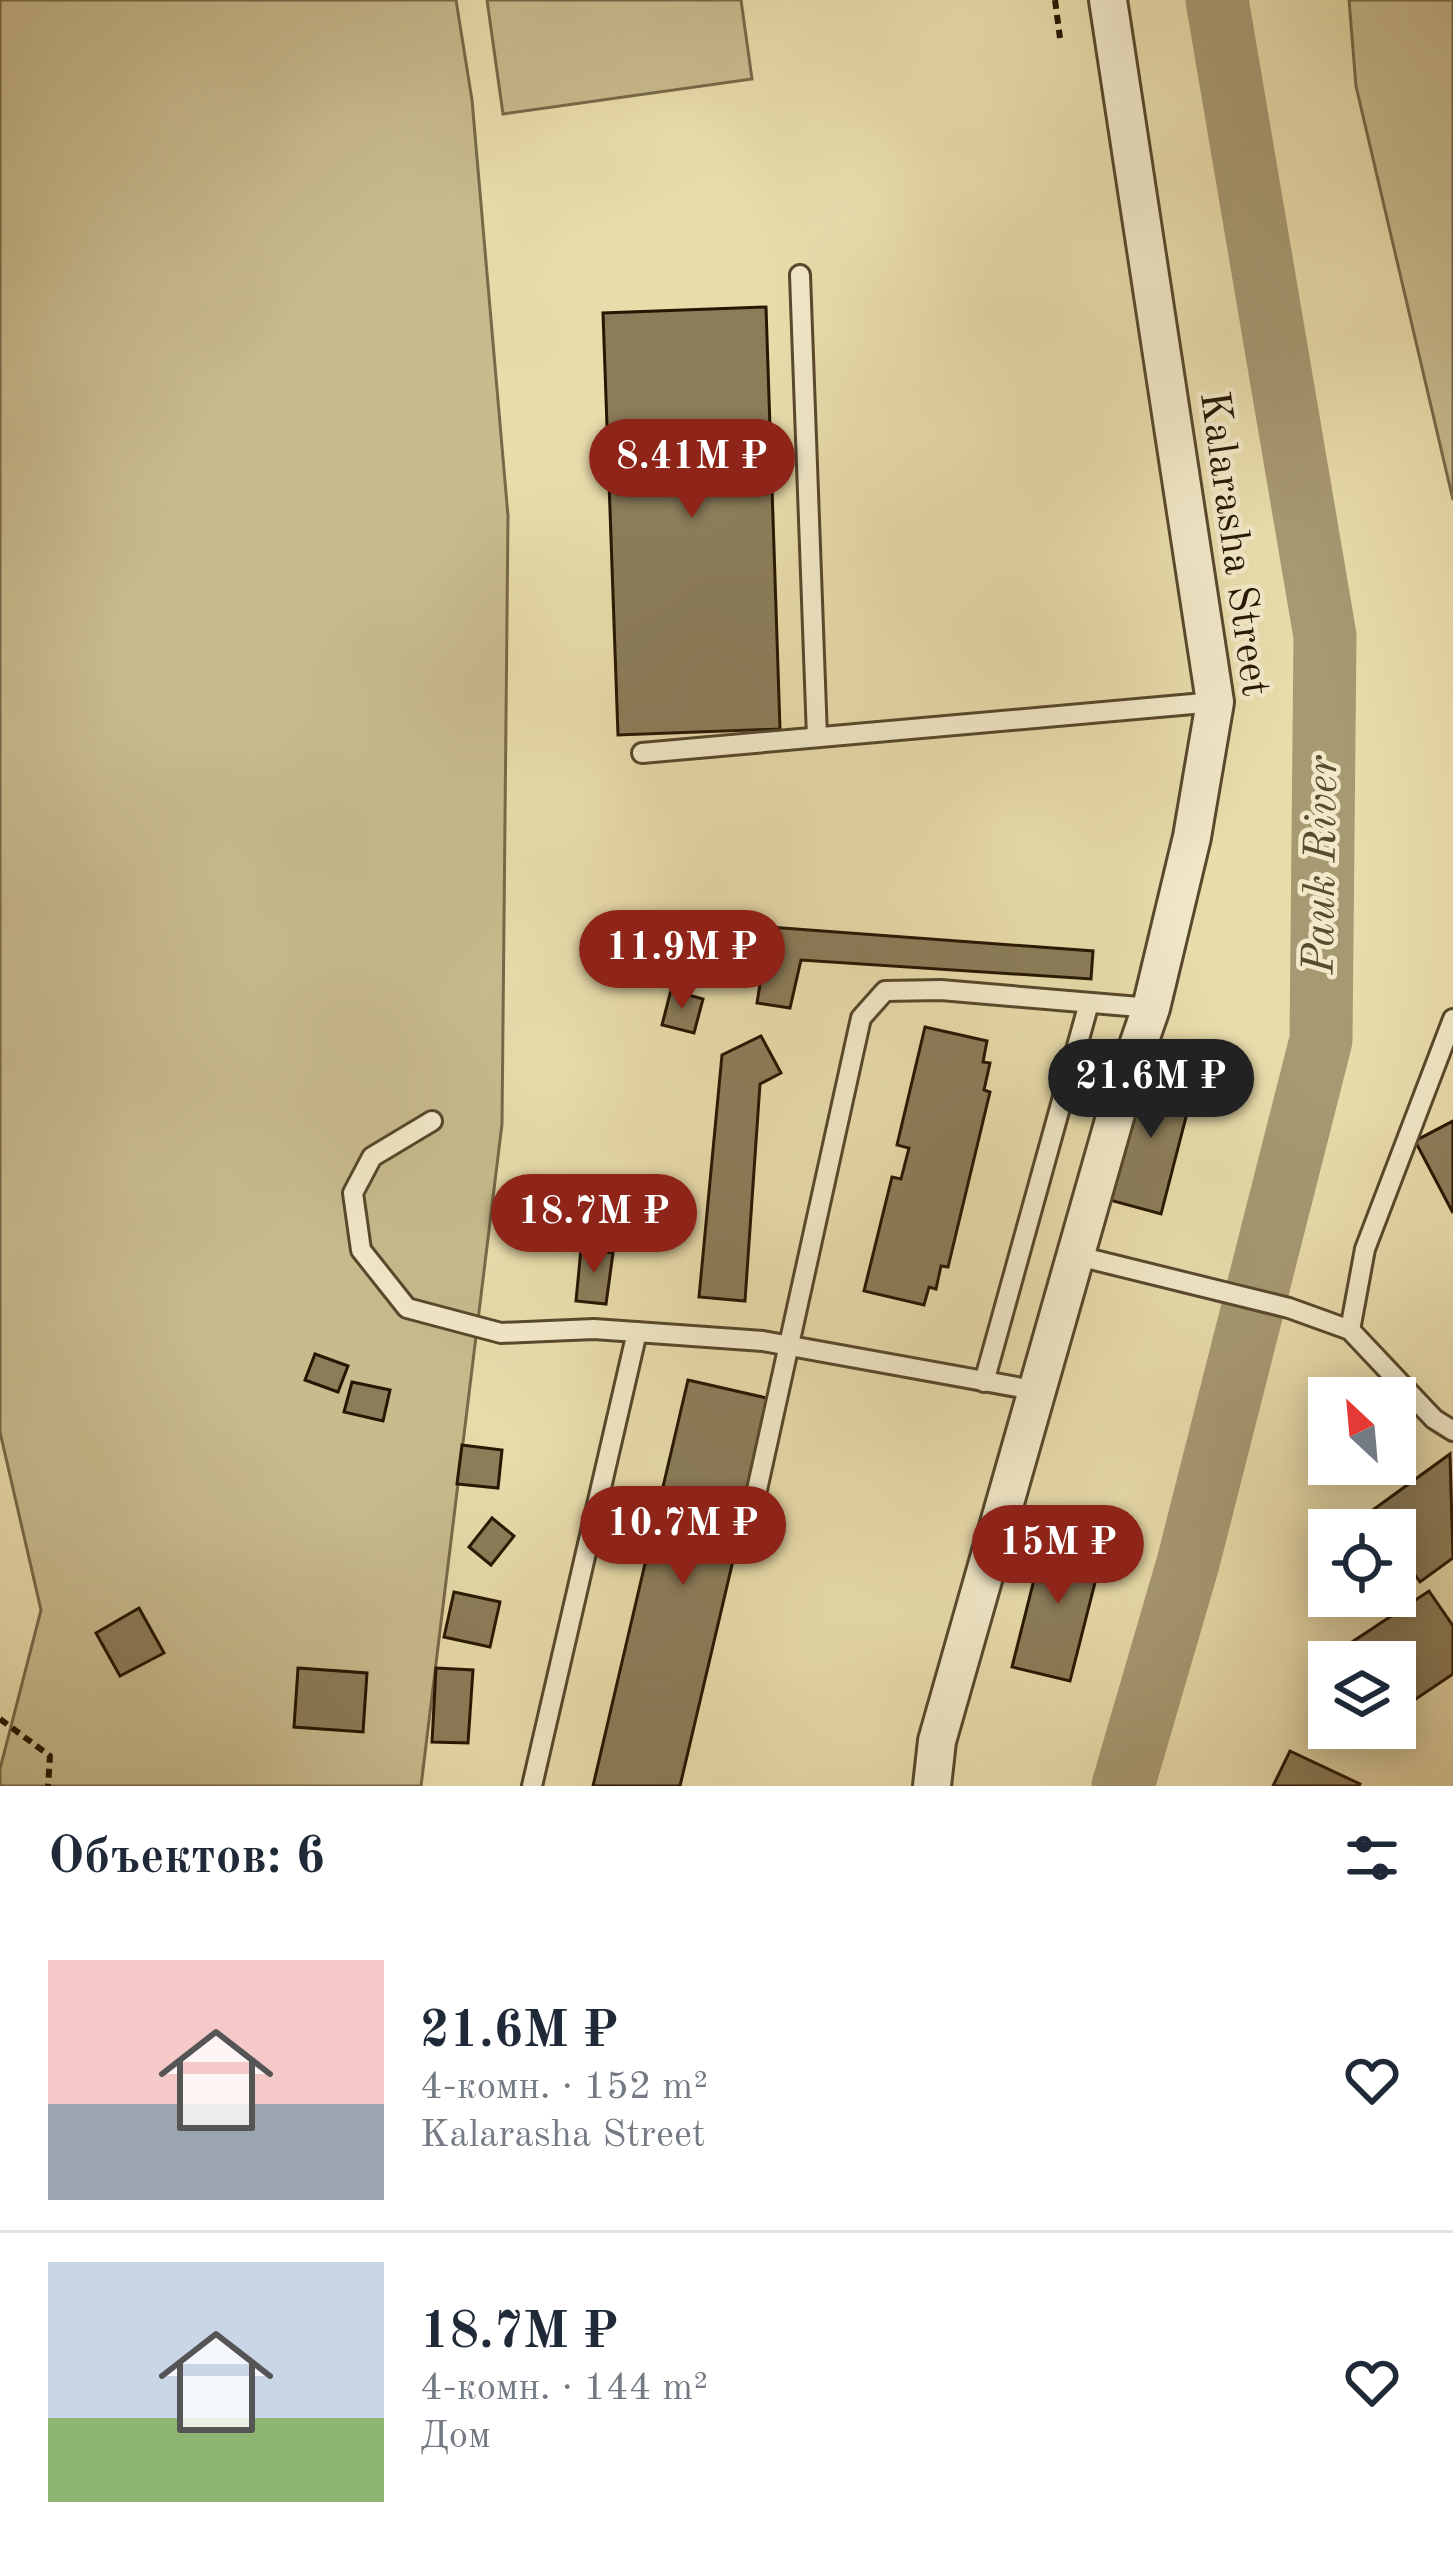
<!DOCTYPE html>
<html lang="ru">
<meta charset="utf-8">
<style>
body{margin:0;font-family:"Old Standard TT",serif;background:#f6f6f7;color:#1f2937;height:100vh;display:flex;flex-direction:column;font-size:45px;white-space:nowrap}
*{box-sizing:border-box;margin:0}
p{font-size:39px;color:#747a83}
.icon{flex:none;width:66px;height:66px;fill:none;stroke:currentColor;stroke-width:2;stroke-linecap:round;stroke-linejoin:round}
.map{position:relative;height:1786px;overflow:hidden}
.drawer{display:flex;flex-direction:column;background:#fff;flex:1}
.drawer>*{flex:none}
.needle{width:78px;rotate:334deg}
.controls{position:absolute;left:1308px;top:1377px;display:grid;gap:24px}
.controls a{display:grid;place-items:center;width:108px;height:108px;border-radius:0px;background:#fff;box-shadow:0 6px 30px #0003;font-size:60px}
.price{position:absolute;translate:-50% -102px;padding:0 27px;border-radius:42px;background:#8f2418;color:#fff;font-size:39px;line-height:78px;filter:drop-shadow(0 3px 6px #0008)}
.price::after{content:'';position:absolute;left:50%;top:72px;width:36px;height:27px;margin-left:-18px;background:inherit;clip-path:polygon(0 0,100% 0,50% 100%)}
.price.active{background:#222;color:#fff}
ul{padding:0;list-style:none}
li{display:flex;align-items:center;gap:36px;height:300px;padding:0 48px}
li+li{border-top:3px solid #e0e1e3}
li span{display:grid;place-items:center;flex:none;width:336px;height:240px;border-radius:0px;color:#555}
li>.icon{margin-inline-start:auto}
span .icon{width:144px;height:144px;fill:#fffc;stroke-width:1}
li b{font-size:51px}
h2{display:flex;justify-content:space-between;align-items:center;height:144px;padding:0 48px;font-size:51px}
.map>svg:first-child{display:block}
.green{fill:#c8bb8e;stroke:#786948;stroke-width:3}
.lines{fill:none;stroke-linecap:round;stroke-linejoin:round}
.river{stroke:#a79972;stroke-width:63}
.building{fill:#8c7d5a;stroke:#271702;stroke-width:3}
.lane-casing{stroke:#58482c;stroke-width:24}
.street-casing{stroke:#58482c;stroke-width:42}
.path{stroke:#271702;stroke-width:6;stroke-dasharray:9 6;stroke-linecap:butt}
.lane{stroke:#f1e8c8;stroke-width:18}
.street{stroke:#f1e8c8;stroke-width:36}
.labels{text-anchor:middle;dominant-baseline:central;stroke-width:9;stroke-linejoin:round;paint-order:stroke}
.street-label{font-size:42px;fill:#271702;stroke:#f1e8c8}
.water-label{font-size:45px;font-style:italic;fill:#5a4b2f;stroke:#f1e8c8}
</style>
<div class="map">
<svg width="1453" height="1786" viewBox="0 0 1453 1786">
<rect width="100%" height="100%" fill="#e9dcab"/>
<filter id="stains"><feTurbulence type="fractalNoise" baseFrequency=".00167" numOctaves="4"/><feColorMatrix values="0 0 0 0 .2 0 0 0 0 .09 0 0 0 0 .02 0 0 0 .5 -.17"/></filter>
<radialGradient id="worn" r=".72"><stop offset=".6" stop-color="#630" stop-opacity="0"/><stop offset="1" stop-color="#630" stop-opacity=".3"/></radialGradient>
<!-- green -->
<g class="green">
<path d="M0,0h456l16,100 36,416 -6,608 -81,662h-421v-17l41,-159 -41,-178z"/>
<path d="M487,0h254l11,79 -249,35z"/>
<path d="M1349,0h104v500l-97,-414z"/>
</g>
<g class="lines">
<!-- river -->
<path class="river" d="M1123,1786l65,-223 133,-523 4,-404 -108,-636"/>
</g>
<!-- building -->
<g class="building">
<path d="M766,307l14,422 -162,6 -15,-422z"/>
<path d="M769,927l324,24 -2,28 -290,-19 -11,48 -33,-5z"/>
<path d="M671,990l32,9 -9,34 -32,-8z"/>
<path d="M925,1027l62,14 -4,21 7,1 -6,27 6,2 -42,175 -7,-1 -5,23 -7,-2 -5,18 -60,-14 28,-114 9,2 8,-31 -12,-3z"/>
<path d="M761,1036l20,37 -21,11 -15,217 -46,-4 23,-242z"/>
<path d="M1140,1068l55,14 -34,132 -55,-15z"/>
<path d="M1453,1121v92l-38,-72z"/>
<path d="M581,1249l32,4 -7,51 -30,-3z"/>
<path d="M315,1354l33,12 -10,26 -33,-12z"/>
<path d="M688,1380l83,19 -91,387h-87z"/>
<path d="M352,1382l38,8 -7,31 -39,-9z"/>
<path d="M462,1445l40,5 -4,38 -41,-4z"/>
<path d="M1450,1454l3,104 -33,24 -25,-36v-16h-11l-14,-18z"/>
<path d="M492,1518l22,18 -23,29 -22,-18z"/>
<path d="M1046,1532l58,15 -34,134 -58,-14z"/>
<path d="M1429,1591l24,35v48l-58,39v-51h-38l-11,-16z"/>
<path d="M454,1592l46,10 -10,45 -46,-10z"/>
<path d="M139,1608l25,45 -44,23 -24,-43z"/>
<path d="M298,1668l69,5 -4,59 -69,-5z"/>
<path d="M436,1668l37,2 -5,73 -36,-1z"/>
<path d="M1290,1751l70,33 -1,2h-86z"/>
</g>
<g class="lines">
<!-- lane casing -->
<g class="lane-casing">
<g id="lane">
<path d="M800,275l17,462"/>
<path d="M642,753l573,-51"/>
<path d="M432,1121l-60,36 -19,36 8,57 46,58 94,25 93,-4 169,12 276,50"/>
<path d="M1078,1256l211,52 61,22 84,89 19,12"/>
<path d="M1350,1330l15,-81 88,-230"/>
<path d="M984,1382l105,-379"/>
<path d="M751,1517l110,-499 24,-27 56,-1 210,18"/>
<path d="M532,1786l105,-454"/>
</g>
</g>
<!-- street casing -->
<g class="street-casing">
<path id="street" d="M932,1786l5,-45 186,-652 28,-81 41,-171 23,-135 -107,-702"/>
</g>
<!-- path -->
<g class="path">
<path d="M1055,0l5,38"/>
<path d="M0,1719l50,37 -2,30"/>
</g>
<!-- lane -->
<use href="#lane" class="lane"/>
<!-- street -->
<use href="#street" class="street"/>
</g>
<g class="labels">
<!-- street labels -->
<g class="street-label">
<text transform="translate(1233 544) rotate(82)">Kalarasha Street</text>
</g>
<!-- water labels -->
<g class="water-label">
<text transform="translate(1323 865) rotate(-89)">Pauk River</text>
</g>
</g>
<rect width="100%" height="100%" filter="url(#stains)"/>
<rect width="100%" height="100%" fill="url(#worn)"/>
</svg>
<div class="controls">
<a><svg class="needle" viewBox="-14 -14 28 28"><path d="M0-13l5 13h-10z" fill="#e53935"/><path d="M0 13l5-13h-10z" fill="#747a83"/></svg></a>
<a><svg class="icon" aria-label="locate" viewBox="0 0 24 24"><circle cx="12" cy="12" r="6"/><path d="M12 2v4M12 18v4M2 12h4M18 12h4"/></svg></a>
<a><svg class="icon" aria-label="layers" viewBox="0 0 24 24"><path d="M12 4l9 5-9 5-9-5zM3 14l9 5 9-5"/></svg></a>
</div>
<b class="price" style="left:692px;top:521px">8.41M ₽</b>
<b class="price" style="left:682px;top:1012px">11.9M ₽</b>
<b class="price active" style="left:1151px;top:1141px">21.6M ₽</b>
<b class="price" style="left:594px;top:1276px">18.7M ₽</b>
<b class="price" style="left:683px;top:1588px">10.7M ₽</b>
<b class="price" style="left:1058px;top:1607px">15M ₽</b>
</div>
<section class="drawer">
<h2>Объектов: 6<svg class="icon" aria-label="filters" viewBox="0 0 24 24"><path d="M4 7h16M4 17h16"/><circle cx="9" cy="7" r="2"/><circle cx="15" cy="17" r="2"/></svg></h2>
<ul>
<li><span style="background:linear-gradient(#f6c9c9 60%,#9aa5b1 0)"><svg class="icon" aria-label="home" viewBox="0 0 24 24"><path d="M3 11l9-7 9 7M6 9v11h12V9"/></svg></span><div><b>21.6M ₽</b><p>4-комн. · 152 m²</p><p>Kalarasha Street</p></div><svg class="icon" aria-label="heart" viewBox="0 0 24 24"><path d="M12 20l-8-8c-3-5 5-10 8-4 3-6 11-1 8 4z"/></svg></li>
<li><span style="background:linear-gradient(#c9d6e8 65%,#8fb573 0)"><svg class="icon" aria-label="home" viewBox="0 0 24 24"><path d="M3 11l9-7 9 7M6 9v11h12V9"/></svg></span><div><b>18.7M ₽</b><p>4-комн. · 144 m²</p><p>Дом</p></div><svg class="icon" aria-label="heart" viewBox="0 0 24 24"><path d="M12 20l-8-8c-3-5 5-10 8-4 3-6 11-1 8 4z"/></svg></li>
</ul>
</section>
